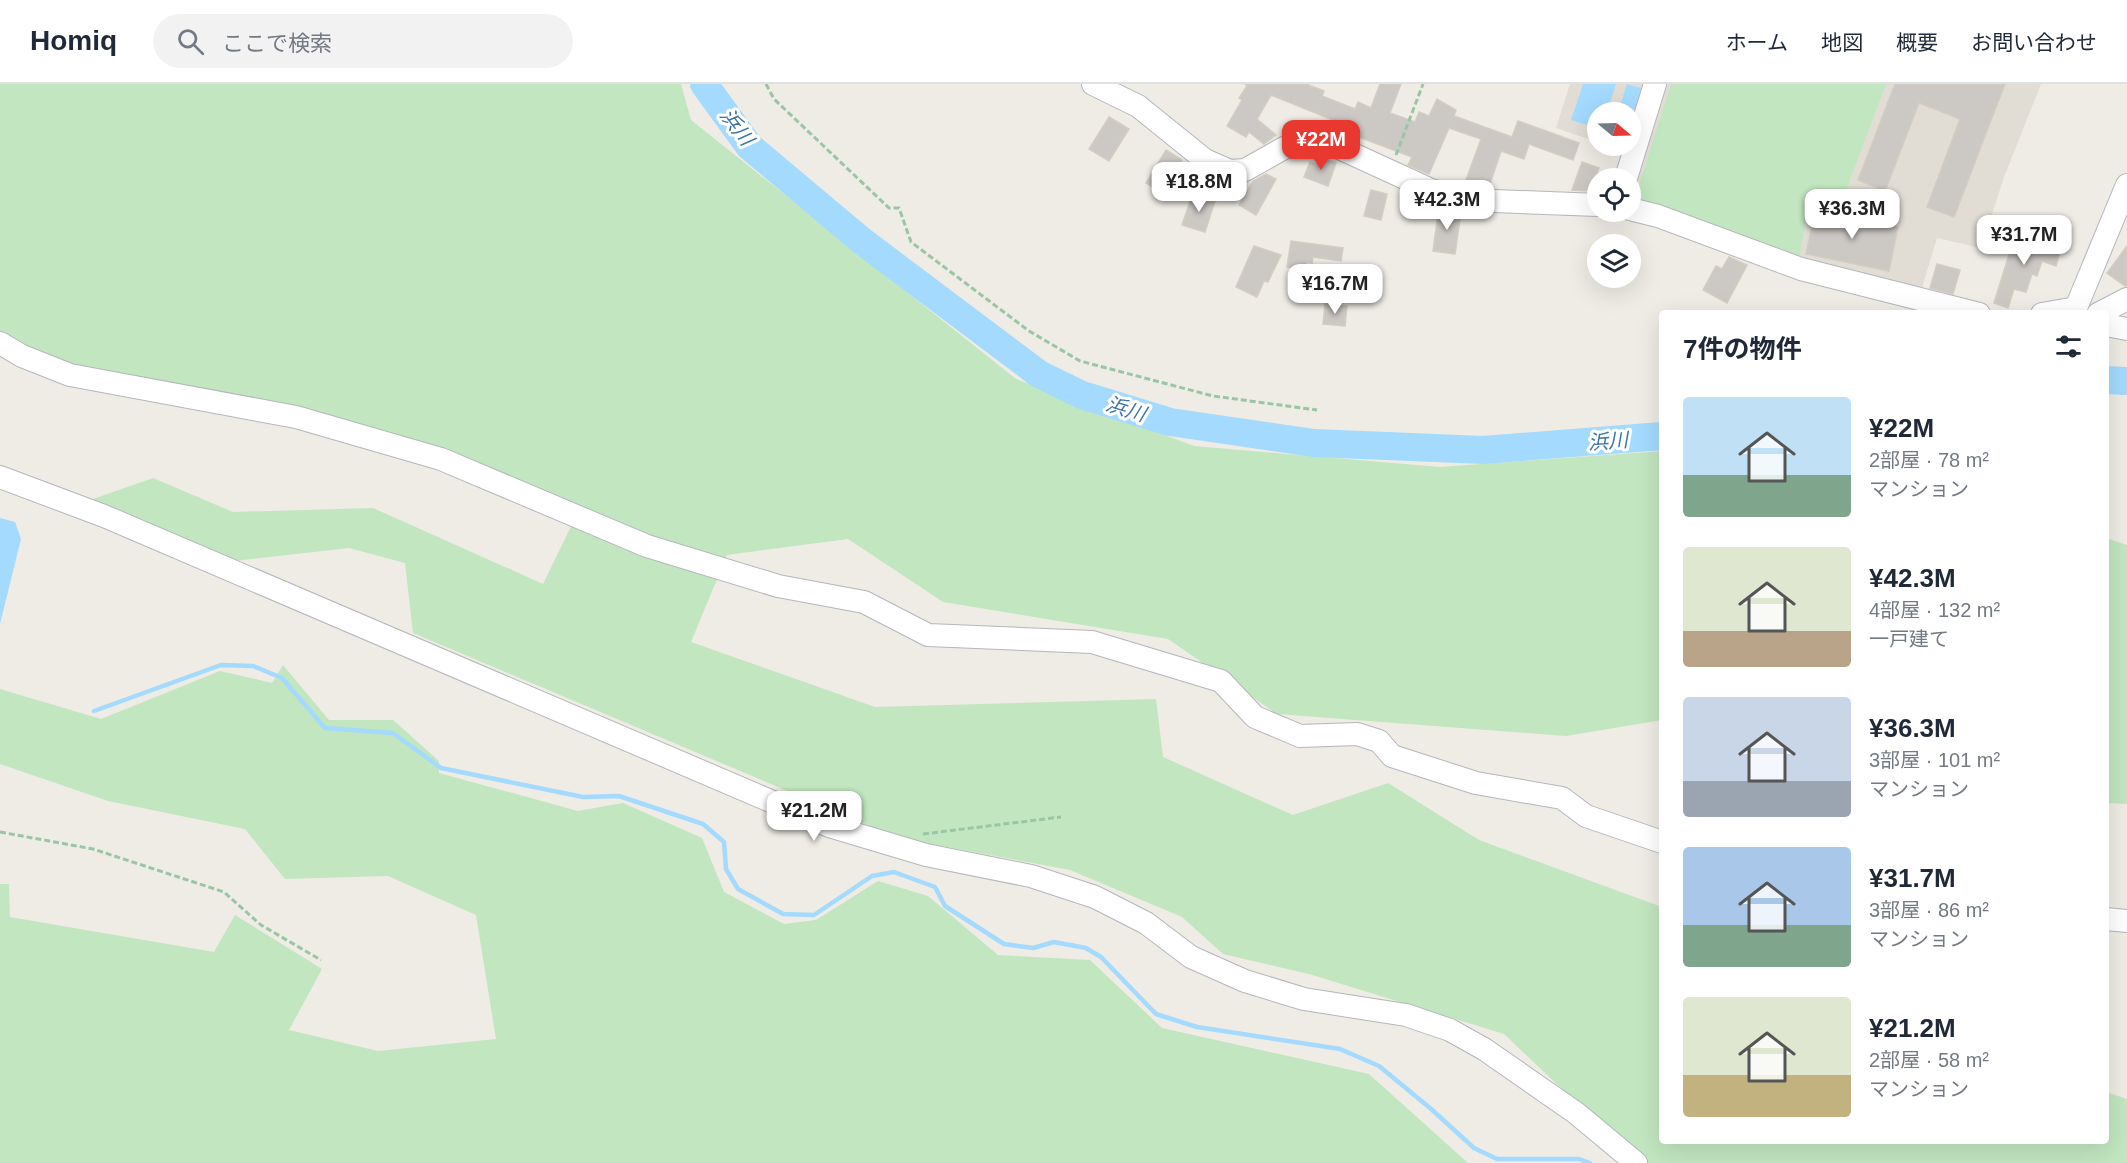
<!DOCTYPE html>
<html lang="ja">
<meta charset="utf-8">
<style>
body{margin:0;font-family:Helvetica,"Noto Sans JP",sans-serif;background:#f2f2f3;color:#1f2937;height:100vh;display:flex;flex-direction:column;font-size:22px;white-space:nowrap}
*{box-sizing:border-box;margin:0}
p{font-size:20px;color:#747a83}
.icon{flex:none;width:33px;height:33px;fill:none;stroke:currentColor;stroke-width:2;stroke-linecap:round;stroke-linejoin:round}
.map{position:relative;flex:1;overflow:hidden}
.panel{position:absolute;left:1659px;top:226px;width:450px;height:834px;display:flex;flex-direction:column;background:#fff;border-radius:6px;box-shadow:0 6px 24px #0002}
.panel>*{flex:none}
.needle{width:39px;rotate:109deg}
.tools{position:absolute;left:1587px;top:18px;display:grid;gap:12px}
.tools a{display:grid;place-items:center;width:54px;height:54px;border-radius:50%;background:#fff;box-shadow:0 6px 24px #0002;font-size:30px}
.price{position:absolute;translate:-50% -51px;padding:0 14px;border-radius:12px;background:#fff;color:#222;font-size:20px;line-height:39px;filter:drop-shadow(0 2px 3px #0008)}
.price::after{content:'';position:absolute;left:50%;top:36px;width:18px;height:14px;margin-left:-9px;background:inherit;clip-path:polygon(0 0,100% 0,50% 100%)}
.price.current{background:#e83830;color:#fff}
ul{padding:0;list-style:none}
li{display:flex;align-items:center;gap:18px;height:150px;padding:0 24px}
li span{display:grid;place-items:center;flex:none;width:168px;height:120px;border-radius:6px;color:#555}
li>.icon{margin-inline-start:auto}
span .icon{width:72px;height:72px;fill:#fffc;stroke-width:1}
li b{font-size:26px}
h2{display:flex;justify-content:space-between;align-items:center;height:72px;padding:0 24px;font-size:26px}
header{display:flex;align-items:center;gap:36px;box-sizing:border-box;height:84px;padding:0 30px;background:#fff;border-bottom:2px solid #e0e1e3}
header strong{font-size:28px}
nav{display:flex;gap:33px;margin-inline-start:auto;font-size:21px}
.search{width:420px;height:54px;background:#f2f2f3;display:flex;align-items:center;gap:15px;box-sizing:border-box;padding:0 21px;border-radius:33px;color:#747a83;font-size:22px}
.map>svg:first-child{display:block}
.education{fill:#e1ddd5}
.green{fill:#c2e6c0}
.water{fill:#a4dafe}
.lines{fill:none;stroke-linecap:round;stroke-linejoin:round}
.stream{stroke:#a4dafe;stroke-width:4.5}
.river{stroke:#a4dafe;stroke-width:28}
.building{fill:#ccc8c3;stroke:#d3cdc2;stroke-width:1.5}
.minor-casing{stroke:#b4b7bb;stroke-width:24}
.path{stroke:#99c6a4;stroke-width:3;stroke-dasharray:6 3;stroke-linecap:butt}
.minor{stroke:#fff;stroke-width:22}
.labels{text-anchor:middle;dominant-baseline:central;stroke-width:6;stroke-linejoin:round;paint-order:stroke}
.water-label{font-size:20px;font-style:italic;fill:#3e75a7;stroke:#fff}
</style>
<header>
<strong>Homiq</strong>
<div class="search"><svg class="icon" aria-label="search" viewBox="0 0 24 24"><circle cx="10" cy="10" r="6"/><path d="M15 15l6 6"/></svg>ここで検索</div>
<nav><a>ホーム</a><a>地図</a><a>概要</a><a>お問い合わせ</a></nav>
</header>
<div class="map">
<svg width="2127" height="1079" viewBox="0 0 2127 1079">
<rect width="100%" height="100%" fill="#eeece4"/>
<!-- education -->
<path class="education" d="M1570,0h471l-37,93 -23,71 -44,-10 -16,53 -118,-26 -172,-65v-12l8,-31 -33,-11h24v-34h-32l-1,30 -41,-14z"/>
<!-- green -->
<g class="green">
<path d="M0,0h681l10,36 325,259 178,67 246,21 222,-16v269l-96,16 -289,-22 -109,-75 -225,-37 -95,-63 -121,16 -36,87 184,65 281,-8 7,58 130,58 95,-32 91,57 183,67v235h444v-50l21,7v64h-479l-64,-53 -80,-76 -195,-60 -86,-20 -41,-37 -112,-47 -171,-32 -486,-205 -8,-70 -56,-15 -115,13 -144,-61 63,-22 80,34 140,-4 170,76 36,-74 -238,-73 -341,-84z"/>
<path d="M1671,0h215l-44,117 -32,-4 -11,62 -164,-61z"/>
<path d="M2106,454l21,7v259l-21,-1z"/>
<path d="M283,581l46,55h64l46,41v12l139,38 45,-8 79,35 22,54 60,32 32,-4 62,-39 50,15 70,59 92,5 72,68 207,46 99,89h-1468v-279h9l1,33 204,35 21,-37 87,54 -33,61 89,21 118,-12 -20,-124 -88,-39 -103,3 -40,-50 -137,-28 -108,-37v-75l101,30 119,-48 52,12z"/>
</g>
<!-- water -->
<g class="water">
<path d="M1583,0h33l-9,28h-9l-1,16 -26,-8z"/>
<path d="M1627,0l14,4 -10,34 -1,-10h-12z"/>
<path d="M0,434l15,4 6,17 -21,85z"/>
</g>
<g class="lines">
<!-- stream -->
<path class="stream" d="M94,627l127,-46 32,1 29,12 43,50 68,5 48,35 142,29 36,-1 84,28 21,18 2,27 12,20 45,25 31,1 58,-39 22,-4 41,15 10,19 59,38 29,4 21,-6 32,6 15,9 55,57 41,13 143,22 39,17 51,42 44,40 23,11h82l11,4"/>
<!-- river -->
<g class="river">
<path d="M704,0l45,62 113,95 177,133 43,21 88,27 144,21 169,7 179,-14"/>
<path d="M2106,296l21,1"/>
</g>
</g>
<!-- building -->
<g class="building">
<path d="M1245,0h61l18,7 -2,5 33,13 3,-7 13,6 9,-24h21l-11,29 25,9 4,-10 10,4 8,-17 19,11 -2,6 58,21 6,-16 61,22 -6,17 -44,-16 -5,15 -23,-8 -12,36h-13l-11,-4 16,-44 -32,-11 -20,46 -21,-9 4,-8 -61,-23 1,-3 -20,-8 1,-3 -62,-25 -14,24 19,16 -12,9 -15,-12 -3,5 -19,-11 15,-26 -3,-2 8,-12z"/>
<path d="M1895,0h110l-51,133 -27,-10 33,-88 -41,-16 -34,88 -27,-11z"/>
<path d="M1109,33l20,12 -20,32 -20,-12z"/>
<path d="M1166,66l16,10 -20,33 -16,-10z"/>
<path d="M1320,73l16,6 -8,23 -24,-9 6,-15 7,3z"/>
<path d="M1582,78l17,6 -9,23 -18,-1z"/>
<path d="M1266,90l10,5 -20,36 -17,-10 14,-24z"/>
<path d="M1371,106l16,4 -6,26 -17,-4z"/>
<path d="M1193,109l22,8 -10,31 -23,-7z"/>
<path d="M1439,122l22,6 -6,42 -22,-3z"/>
<path d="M1815,126l83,17 -9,44 -83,-17z"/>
<path d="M2016,148l45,16 -5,18 -14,-5 -5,15 -5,-2 -6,18 -12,-3 -6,19 -14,-5z"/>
<path d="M1291,157l52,7 -2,13 -28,-4 -1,6 -5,-1 -1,8 -19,-3z"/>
<path d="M1254,162l27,9 -13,27 -4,-1 -7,16 -21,-10z"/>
<path d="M2127,162v40h-2l-18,-13z"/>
<path d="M1729,173l18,8 -20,38 -24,-13 13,-24 6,3z"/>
<path d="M1937,180l23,6 -7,24 -23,-6z"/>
<path d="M1325,220l22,2 -2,20 -22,-2z"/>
</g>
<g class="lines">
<!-- minor casing -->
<g class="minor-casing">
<g id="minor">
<path d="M1093,0l45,22 67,54 25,11 15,-1 39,-22 26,-6 23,3 98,45 38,10 129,5"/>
<path d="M1626,94l29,-94"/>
<path d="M1630,125l28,7 143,53 178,45"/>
<path d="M2076,224l51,-123"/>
<path d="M2042,230l34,-6"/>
<path d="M2098,230l29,-15"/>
<path d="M2106,241l21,4"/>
<path d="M0,259l22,13 48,19 226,42 145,42 206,87 131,40 86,16 64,33 164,7 129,39 34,36 45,19 57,-2 22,7 13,15 84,27 86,15 24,18 76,26"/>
<path d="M0,393l104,39 725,310 97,29 105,21 64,21 51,26 45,34 54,24 59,18 102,16 44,15 34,19 92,64 60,50"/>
<path d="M2106,835l21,2"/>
</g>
</g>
<!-- path -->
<g class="path">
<path d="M766,0l8,15 115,109h10l12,34 118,89 51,30 133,35 104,14"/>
<path d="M1396,71l27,-71"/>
<path d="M0,748l93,17 131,43 37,33 60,35"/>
<path d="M923,750l138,-17"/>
</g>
<!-- minor -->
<use href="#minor" class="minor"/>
</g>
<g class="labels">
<!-- water labels -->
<g class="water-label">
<text transform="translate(737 43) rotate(52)">浜川</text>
<text transform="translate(1126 325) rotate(17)">浜川</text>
<text transform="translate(1608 357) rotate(-4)">浜川</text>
</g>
</g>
</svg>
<div class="tools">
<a><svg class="needle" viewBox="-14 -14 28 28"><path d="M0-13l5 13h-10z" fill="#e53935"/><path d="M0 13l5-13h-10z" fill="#747a83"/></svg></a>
<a><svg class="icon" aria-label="locate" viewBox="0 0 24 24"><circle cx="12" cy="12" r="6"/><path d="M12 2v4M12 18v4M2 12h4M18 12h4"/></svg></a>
<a><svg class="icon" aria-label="layers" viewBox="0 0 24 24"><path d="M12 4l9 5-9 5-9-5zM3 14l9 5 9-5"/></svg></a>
</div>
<b class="price current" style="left:1321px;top:87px">¥22M</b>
<b class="price" style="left:1199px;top:129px">¥18.8M</b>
<b class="price" style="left:1447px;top:147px">¥42.3M</b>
<b class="price" style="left:1852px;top:156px">¥36.3M</b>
<b class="price" style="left:2024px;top:182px">¥31.7M</b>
<b class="price" style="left:1335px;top:231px">¥16.7M</b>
<b class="price" style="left:814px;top:758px">¥21.2M</b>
<section class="panel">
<h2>7件の物件<svg class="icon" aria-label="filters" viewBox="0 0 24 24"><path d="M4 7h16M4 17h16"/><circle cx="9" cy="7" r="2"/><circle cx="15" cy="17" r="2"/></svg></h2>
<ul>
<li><span style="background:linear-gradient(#bfe0f5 65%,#7fa58c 0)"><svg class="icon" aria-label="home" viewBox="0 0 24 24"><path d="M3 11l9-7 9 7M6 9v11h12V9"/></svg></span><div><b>¥22M</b><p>2部屋 · 78 m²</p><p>マンション</p></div></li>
<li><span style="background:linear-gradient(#dfe7d0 70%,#b9a48a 0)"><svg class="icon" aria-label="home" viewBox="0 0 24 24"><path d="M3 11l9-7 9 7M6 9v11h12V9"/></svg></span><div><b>¥42.3M</b><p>4部屋 · 132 m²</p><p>一戸建て</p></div></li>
<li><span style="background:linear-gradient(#c9d6e8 70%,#9aa5b1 0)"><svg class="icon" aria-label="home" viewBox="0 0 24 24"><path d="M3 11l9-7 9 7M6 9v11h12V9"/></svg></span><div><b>¥36.3M</b><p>3部屋 · 101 m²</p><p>マンション</p></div></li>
<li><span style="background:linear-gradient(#a9c7e8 65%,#7fa58c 0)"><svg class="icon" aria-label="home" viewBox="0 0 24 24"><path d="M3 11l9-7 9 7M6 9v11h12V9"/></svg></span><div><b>¥31.7M</b><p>3部屋 · 86 m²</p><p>マンション</p></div></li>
<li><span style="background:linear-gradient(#dfe7d0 65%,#c2b280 0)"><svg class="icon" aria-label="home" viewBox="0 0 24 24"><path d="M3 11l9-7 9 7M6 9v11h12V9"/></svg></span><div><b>¥21.2M</b><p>2部屋 · 58 m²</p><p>マンション</p></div></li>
</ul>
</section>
</div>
